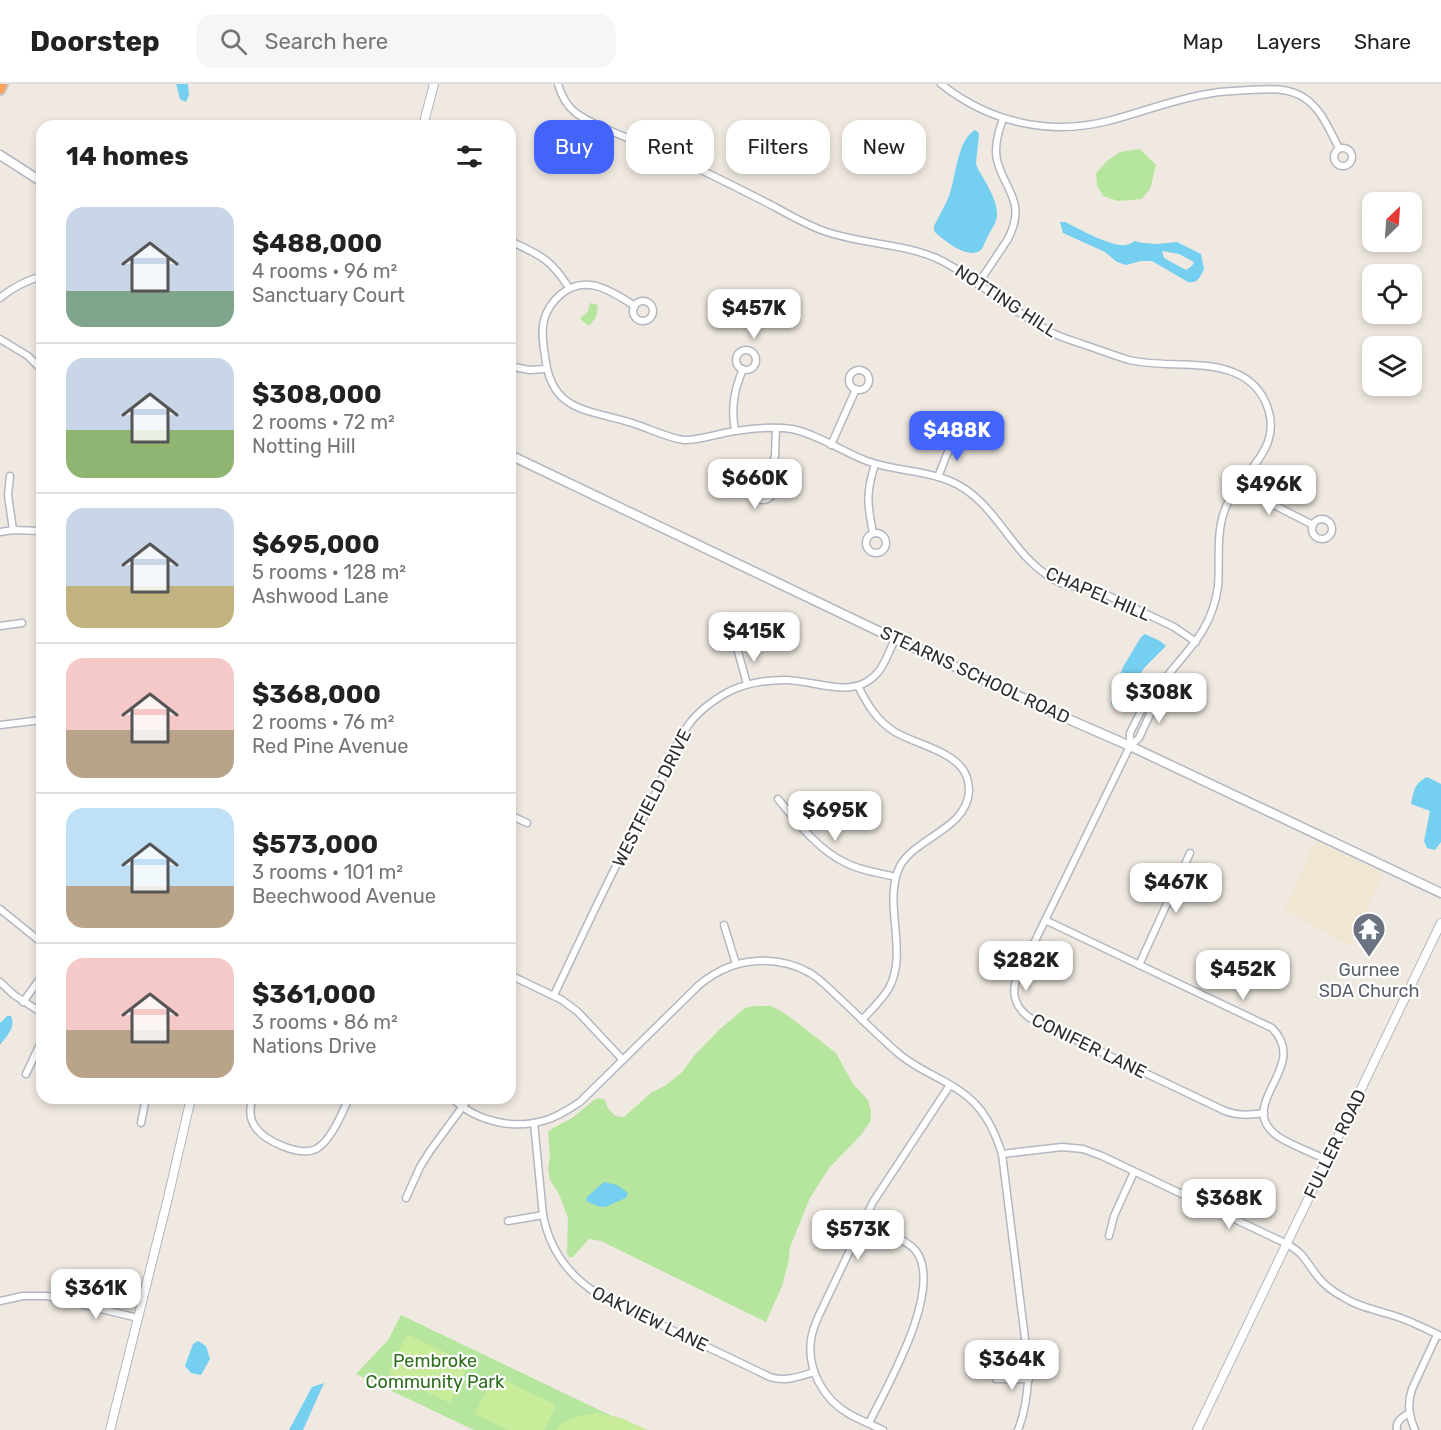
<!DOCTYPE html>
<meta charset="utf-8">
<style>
body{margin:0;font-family:Rubik,sans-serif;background:#f6f6f6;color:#222;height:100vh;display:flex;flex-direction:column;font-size:22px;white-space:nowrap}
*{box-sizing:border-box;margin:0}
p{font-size:20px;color:#767676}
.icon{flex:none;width:33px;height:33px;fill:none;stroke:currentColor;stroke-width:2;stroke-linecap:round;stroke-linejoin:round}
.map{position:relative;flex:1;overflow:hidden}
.side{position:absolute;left:36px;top:36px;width:480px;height:984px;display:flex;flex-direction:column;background:#fff;border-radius:18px;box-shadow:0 3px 9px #0003}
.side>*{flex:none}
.hud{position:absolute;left:534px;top:36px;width:570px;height:54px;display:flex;gap:12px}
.needle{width:39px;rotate:25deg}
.controls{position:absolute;left:1362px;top:108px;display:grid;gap:12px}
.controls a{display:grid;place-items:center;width:60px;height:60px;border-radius:12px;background:#fff;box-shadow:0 3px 9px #0003;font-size:30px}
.price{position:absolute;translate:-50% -51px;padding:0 14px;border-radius:12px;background:#fff;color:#222;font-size:20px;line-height:39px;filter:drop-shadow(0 2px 3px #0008)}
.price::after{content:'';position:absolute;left:50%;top:36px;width:18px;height:14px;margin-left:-9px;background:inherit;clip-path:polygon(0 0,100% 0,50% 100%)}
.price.on{background:#4264fb;color:#fff}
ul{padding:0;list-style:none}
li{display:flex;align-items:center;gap:18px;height:150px;padding:0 30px}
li+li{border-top:2px solid #e0e0e0}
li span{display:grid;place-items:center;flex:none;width:168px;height:120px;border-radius:18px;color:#555}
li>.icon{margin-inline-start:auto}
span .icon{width:72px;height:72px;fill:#fffc;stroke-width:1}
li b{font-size:26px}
h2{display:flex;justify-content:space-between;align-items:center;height:72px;padding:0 30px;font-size:26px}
.chip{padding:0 21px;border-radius:18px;background:#fff;box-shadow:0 3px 9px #0003;font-size:21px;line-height:54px}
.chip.on{background:#4264fb;color:#fff}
header{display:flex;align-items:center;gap:36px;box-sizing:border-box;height:84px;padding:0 30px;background:#fff;border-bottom:2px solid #e0e0e0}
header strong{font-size:28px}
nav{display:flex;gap:33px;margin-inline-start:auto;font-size:21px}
.search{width:420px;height:54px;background:#f6f6f6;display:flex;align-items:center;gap:15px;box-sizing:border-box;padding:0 21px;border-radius:18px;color:#767676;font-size:22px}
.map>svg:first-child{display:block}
.education{fill:#f0e6d1}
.green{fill:#b6e59e}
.pitch{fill:#c9ec9a}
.water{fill:#75cff0;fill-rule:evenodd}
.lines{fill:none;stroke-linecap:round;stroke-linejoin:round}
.minor-casing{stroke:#b4b7c1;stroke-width:9}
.tertiary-casing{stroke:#b4b7c1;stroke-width:10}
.secondary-casing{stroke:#b4b7c1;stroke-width:11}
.motorway-casing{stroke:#c9c9c9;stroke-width:14}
.minor{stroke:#fff;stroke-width:6}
.tertiary{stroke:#fff;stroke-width:8}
.secondary{stroke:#fff;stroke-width:8}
.motorway{stroke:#ffa35c;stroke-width:10}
.labels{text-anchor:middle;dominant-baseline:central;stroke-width:4.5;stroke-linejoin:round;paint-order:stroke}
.street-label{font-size:18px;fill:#2e2e2e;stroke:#fff}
.worship-label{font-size:18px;fill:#5b616d;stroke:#fff}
.park-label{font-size:18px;fill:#2c6e1b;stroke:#fff}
</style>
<header>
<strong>Doorstep</strong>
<div class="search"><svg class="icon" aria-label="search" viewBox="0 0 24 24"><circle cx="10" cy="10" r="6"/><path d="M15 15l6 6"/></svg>Search here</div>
<nav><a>Map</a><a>Layers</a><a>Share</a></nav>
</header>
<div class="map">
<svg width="1441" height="1346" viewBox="0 0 1441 1346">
<rect width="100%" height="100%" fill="#efe9e1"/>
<!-- education -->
<path class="education" d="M1317,758l67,31 -35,72 -64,-35 27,-62z"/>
<!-- green -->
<g class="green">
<path d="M1140,65l16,16 -6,24 -8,10 -24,2 -15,-5 -6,-11 -1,-12 11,-12 13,-9z"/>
<path d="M590,219l8,2 -2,12 -7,9 -9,-7 8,-8z"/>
<path d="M756,922h15l15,8 50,39 17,31 15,16 3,11 -1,11 -9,13 -32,33 -19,30 -20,49 -2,17 -6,22 -16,36 -165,-81 -12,-2 -16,18h-4l-2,-3 1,-36 -9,-24 -9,-14 -2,-11 2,-12 -2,-25 5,-4 19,-10 22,-18 5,-2 6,2 3,8 7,8 9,1 28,-25 13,-6 17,-14 12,-16 25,-26 26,-22z"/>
<path d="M401,1231l240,115h-167l-118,-56 32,-34z"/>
</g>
<!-- pitch -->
<g class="pitch">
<path d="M407,1250l62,30 -19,39 -62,-30z"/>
<path d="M494,1291l62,30 -12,25h-36l-33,-16z"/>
<path d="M597,1329l24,5 27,12h-92c11,-13 26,-14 41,-17z"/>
</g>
<!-- water -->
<g class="water">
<path d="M176,0h12l1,11 -3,7 -6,-3z"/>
<path d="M975,46l3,2 1,3 -3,28 1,4c7,13 21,33 20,48 0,8 -6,14 -9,21 -2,3 -4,9 -6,13 -12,13 -39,-9 -48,-18v-5c5,-10 11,-20 15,-30 7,-18 8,-56 26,-66z"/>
<path d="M1060,138h5c15,7 45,25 61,23 2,0 7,-3 9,-4l8,2 14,1 20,-2 24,12 3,15c-4,8 -6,15 -16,13l-36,-21h-11l-15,4 -9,-3 -12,-10 -42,-19zM1162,167l17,3 15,8 -2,4 -6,4 -22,-12z"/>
<path d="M1145,550l15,7 6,5 -21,21 -27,39 -2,1 -4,-1 -1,-4 12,-35 18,-30z"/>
<path d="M1427,693l14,7v58l-6,8 -8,-2 -3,-7 6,-30 -19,-7c3,-14 3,-20 16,-27z"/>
<path d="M7,932h4c5,11 -4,20 -11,29v-22z"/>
<path d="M604,1098l13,3 11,8 -2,5c-22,8 -17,14 -40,3l1,-4z"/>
<path d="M198,1257l8,5 4,13 -9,16 -10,-2 -6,-7 8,-22z"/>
<path d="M324,1299l-21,47h-14l23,-43z"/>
</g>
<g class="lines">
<!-- minor casing -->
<g class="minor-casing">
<g id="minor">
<path d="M558,0c3,11 9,22 18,29 15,11 33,17 49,24 25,11 50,21 74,32 25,12 51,25 76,38 16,9 32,18 49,24 36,13 77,12 112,27 12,5 23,13 34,20 26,18 52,38 79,53 10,6 22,9 33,13 15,5 31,11 47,16 44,11 112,-9 136,41 23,50 -28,71 -41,111 -8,23 -4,49 -6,74 -7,52 -38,68 -64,108l-5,1 -19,38v13"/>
<path d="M941,0c48,38 107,52 167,37 35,-9 69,-23 105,-28 12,-2 24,-2 36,-3 19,-1 37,-3 54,7 19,12 26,33 36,51"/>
<circle cx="1343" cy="73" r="9"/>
<path d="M510,157c30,14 41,18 59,47"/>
<path d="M978,200l30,-45c19,-38 -3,-47 -11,-79 -3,-14 1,-28 6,-41"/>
<path d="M0,214c13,-11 25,-17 42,-22"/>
<circle cx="643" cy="227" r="10"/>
<path d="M635,222c-23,-14 -48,-33 -74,-12 -8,7 -14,15 -17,26 -3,11 -1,24 1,36 6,57 43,53 87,67 17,5 35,15 52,17 13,0 27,-4 40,-7 21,-4 46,-7 68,-4 25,5 51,23 75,32 27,10 57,9 83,20 44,18 59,69 97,94 7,5 17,10 25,11 8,1 14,0 22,3l80,38 22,15"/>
<path d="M0,255l28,17 14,14"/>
<circle cx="746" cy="276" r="10"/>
<path d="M510,282l19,4 17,-1"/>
<circle cx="859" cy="296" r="10"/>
<circle cx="962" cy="345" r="10"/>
<path d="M735,347c-4,-23 -1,-41 8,-62"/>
<path d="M831,361l25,-56"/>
<path d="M10,392l-2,19 5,35"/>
<path d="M938,393l9,-23 10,-17"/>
<path d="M1243,396l25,22 45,23"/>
<circle cx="763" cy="406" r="10"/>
<path d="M767,397l8,-25 1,-28"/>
<circle cx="1322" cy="445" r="10"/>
<path d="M0,448l13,-2 29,1"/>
<path d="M873,449c-6,-30 -7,-40 2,-69"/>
<circle cx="876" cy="459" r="10"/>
<path d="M0,542l22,-3"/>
<path d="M737,564l10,36"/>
<path d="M858,602c9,18 19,35 37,46 20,12 59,19 70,41 3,6 4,11 4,18 -2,38 -53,46 -69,75 -18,37 9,85 -11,122 -7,12 -18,22 -27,32"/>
<path d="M1154,610l3,5 -18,39 -9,8 -114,234c-5,16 1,29 14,38l195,93c13,5 25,4 39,2"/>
<path d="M0,641l42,-5"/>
<path d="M778,715c19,23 40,51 68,64 15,8 34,10 50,14"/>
<path d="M510,731l17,8"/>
<path d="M0,825l42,34"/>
<path d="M1045,836l227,108c39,39 -37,75 4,107 12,9 37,18 51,25"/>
<path d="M724,841l12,39"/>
<path d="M1139,881l51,-112"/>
<path d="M510,891l52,25 16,12 45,48"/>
<path d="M0,898l14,13 28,18"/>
<path d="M554,911c20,-42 40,-85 61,-127 11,-23 26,-44 37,-67 12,-25 19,-51 35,-74 10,-15 25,-26 41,-35 18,-9 38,-12 57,-12 32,0 70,22 94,-9 7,-9 11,-22 16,-32"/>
<path d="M23,918l19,-26"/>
<path d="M26,990l16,-34"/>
<path d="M252,1014c-2,10 -3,19 2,27 9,16 46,32 62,24 15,-8 26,-36 33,-51"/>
<path d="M452,1014c24,24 63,32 94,22 13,-4 23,-11 34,-18l119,-117c17,-14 36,-23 58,-24 19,-1 37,3 53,12 10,6 19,15 28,24 20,18 39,38 60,56 18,16 42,24 62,38 23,15 34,38 42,63l27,217c-2,21 -3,39 -11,59"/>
<path d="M141,1039l5,-25"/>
<path d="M534,1039l9,92c7,36 26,62 58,81l169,81c15,5 28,0 44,-5"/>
<path d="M1002,1070l60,-7 21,2 19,7 185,88c19,11 18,17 31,33 6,8 16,15 25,20 15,10 34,13 52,19 16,5 31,13 46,20"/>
<path d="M406,1114l14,-31 10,-16 39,-53"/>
<path d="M508,1137l35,-6"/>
<path d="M863,1138c14,6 45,18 53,29 28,38 -29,135 -47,172"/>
<path d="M1109,1152l5,-20 20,-44"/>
<path d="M0,1217l23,-5h24l91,22"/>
<path d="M996,1295h33"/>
<path d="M883,1346c-11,-5 -23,-10 -34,-16 -26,-15 -42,-45 -38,-74 1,-10 5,-18 9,-27l53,-111 77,-117"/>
<path d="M1397,1346c-2,-9 6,-13 12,-17"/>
<path d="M1415,1346c-6,-14 -8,-26 -3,-41l25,-54"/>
</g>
</g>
<!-- tertiary casing -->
<g class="tertiary-casing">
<g id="tertiary">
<path d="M423,42l11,-42"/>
<path d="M110,1346l58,-232 23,-100"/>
<path d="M1197,1346l244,-507"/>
</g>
</g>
<!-- secondary casing -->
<g class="secondary-casing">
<g id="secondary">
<path d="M0,71l42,27"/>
<path d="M510,371l385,184 180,83 55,24 311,147"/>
</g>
</g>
<!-- motorway casing -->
<g class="motorway-casing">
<path id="motorway" d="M0,5l2,-5"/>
</g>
<!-- minor -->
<use href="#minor" class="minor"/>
<!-- tertiary -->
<use href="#tertiary" class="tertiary"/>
<!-- secondary -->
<use href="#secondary" class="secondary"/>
<!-- motorway -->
<use href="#motorway" class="motorway"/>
</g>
<!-- icons -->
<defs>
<g id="temple-pin" transform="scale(1.725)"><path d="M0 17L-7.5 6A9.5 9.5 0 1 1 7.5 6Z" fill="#6b7280" stroke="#fff"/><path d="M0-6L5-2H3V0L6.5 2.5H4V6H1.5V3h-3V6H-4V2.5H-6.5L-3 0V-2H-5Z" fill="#fff"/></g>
</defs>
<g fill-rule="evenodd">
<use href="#temple-pin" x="1369" y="845"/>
</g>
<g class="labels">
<!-- street labels -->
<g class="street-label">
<text transform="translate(1006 217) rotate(33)">NOTTING HILL</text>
<text transform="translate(1098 510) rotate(23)">CHAPEL HILL</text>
<text transform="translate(975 591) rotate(25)">STEARNS SCHOOL ROAD</text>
<text transform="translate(652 714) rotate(-63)">WESTFIELD DRIVE</text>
<text transform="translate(1089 962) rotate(26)">CONIFER LANE</text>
<text transform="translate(1335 1060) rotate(-64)">FULLER ROAD</text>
<text transform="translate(650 1235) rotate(26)">OAKVIEW LANE</text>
</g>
<!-- worship labels -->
<g class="worship-label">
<text x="1369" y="886">Gurnee<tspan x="1369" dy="21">SDA Church</tspan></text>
</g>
<!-- park labels -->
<g class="park-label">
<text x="435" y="1277">Pembroke<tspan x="435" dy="21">Community Park</tspan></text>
</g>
</g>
</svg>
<div class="controls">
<a><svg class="needle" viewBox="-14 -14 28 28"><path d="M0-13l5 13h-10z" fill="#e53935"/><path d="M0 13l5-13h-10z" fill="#767676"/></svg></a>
<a><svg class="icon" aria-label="locate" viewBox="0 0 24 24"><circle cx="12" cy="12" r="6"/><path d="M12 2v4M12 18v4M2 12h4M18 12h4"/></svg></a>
<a><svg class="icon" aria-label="layers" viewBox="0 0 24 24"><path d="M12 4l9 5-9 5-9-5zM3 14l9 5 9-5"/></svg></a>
</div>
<b class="price" style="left:754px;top:256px">$457K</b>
<b class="price on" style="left:957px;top:378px">$488K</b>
<b class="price" style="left:755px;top:426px">$660K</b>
<b class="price" style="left:1269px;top:432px">$496K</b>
<b class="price" style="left:754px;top:579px">$415K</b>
<b class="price" style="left:1159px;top:640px">$308K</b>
<b class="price" style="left:835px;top:758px">$695K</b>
<b class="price" style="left:1176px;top:830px">$467K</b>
<b class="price" style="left:1026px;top:908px">$282K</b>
<b class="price" style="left:1243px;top:917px">$452K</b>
<b class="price" style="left:1229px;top:1146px">$368K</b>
<b class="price" style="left:858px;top:1177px">$573K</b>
<b class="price" style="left:96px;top:1236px">$361K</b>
<b class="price" style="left:1012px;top:1307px">$364K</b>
<div class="hud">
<a class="chip on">Buy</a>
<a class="chip">Rent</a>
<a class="chip">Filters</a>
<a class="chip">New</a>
</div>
<section class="side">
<h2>14 homes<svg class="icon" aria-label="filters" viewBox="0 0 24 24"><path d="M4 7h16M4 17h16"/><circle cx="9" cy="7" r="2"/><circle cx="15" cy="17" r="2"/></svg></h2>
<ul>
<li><span style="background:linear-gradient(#c9d6e8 70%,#7fa58c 0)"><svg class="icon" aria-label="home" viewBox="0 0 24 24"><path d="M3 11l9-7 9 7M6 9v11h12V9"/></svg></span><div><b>$488,000</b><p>4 rooms · 96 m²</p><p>Sanctuary Court</p></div></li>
<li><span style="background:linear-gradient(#c9d6e8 60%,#8fb573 0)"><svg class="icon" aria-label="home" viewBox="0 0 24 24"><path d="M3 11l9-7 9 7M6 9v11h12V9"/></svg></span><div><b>$308,000</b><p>2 rooms · 72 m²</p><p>Notting Hill</p></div></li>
<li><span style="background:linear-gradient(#c9d6e8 65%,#c2b280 0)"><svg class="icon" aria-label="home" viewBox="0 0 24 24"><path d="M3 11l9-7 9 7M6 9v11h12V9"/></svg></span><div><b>$695,000</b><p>5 rooms · 128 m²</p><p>Ashwood Lane</p></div></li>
<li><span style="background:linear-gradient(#f6c9c9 60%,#b9a48a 0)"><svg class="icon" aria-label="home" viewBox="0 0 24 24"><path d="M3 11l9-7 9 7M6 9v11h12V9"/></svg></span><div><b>$368,000</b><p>2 rooms · 76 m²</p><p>Red Pine Avenue</p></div></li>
<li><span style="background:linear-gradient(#bfe0f5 65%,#b9a48a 0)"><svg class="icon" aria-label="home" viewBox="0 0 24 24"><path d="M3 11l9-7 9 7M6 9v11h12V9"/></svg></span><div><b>$573,000</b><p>3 rooms · 101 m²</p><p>Beechwood Avenue</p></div></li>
<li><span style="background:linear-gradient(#f6c9c9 60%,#b9a48a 0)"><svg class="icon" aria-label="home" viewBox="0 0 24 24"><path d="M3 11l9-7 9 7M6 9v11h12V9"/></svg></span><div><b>$361,000</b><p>3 rooms · 86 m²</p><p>Nations Drive</p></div></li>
</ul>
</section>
</div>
